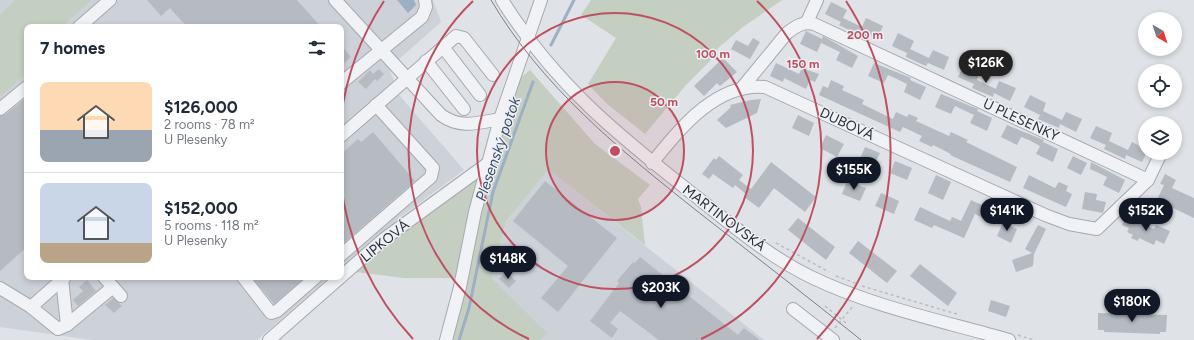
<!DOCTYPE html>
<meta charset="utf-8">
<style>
body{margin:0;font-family:Figtree,sans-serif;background:#f2f2f3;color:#1f2937;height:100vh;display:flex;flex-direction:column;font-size:15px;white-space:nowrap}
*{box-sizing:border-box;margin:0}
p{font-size:13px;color:#747a83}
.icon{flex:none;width:22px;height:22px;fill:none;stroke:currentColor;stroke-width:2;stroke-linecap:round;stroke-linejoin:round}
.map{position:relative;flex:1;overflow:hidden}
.side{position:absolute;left:24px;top:24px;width:320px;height:256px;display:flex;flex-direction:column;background:#fff;border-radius:8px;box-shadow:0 2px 6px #0003}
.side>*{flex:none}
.needle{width:26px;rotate:141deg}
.fabs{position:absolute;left:1138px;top:12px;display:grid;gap:8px}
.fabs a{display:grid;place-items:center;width:44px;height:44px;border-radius:50%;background:#fff;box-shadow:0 2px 6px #0003;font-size:20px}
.price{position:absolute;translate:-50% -34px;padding:0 9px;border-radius:14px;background:#111827;color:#fff;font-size:13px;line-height:26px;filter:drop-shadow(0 1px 2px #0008)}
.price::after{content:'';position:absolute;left:50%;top:24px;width:12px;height:9px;margin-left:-6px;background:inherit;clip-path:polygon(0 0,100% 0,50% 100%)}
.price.on{background:#222;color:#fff}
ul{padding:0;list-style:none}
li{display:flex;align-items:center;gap:12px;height:100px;padding:0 16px}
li+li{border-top:1px solid #e0e1e3}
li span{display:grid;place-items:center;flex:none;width:112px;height:80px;border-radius:8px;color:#555}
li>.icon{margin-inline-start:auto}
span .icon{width:48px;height:48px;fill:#fffc;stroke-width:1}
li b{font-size:17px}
h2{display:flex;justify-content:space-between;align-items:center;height:48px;padding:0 16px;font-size:17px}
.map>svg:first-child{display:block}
.built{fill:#cdd1d8}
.green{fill:#c4cfc1}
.water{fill:#9dafc3}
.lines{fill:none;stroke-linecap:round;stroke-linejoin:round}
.stream{stroke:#9dafc3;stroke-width:3}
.building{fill:#b6bbc2}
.minor-casing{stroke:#a5a9b0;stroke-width:14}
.path{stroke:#b9bcc1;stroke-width:1.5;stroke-dasharray:3 3;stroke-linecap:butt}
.minor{stroke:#f1f2f5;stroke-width:12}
.tram{stroke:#7a818e;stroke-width:1}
.ring{fill:none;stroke:#bf5061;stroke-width:2}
.labels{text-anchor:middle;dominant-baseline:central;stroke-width:3;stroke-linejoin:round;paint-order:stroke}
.street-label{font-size:14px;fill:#29303c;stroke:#eef0f4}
.water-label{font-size:15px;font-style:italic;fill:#384f6b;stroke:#eef0f4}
.centre{fill:#bf5061;stroke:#eef0f4;stroke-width:2}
.ring-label{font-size:12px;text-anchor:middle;font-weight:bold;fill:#bf5061;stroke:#eef0f4;stroke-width:3;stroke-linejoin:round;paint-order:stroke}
</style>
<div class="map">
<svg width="1194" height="340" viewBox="0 0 1194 340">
<rect width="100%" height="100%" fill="#dfe2e6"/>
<!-- built -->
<g class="built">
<path d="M0,0h15l-15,14z"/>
<path d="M92,0h341l8,22 -52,46 10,27 65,75 -61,45 -62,53v-241h-279z"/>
<path d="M27,73v204h303l-73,63h-165l-92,-13v-230z"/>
<path d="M547,168l217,172h-223l5,-7 -54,-55 14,-55z"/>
</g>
<!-- green -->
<g class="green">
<path d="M15,0h77l-30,27h-35v46l-27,24v-83z"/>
<path d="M591,0h191l-39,27 -26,22 -7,12 -24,24 -41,49 -38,-30 -19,-20 28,-46 -35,-23z"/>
<path d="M530,70l65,74 55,41 -12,14 3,8 4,38 -97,-76 -42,53 -14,56 55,55 -6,7h-100l17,-62h-54l-49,-6 88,-81 46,-23 31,-90z"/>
</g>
<!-- water -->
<path class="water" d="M397,0h17l2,5 -8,8z"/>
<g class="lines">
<!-- stream -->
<g class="stream">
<path d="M551,45l23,-45"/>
<path d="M459,340l10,-32 24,-116 40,-110"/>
</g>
</g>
<!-- building -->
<g class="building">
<path d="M147,0h150l24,27h-134l-17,-19 -9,8z"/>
<path d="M831,2l16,8 -4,8 19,9 4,-9 17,8 -6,13 -16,-8 -2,4 -20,-10 2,-3 -16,-8z"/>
<path d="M806,31l16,8 1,-3 35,20 -6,12 -16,-8 4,-8 -19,-9 -4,9 -17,-8z"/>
<path d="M898,33l16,8 -4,8 19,9 4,-8 16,7 -5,13 -16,-7 -2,3 -7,-3 -13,-6 1,-4 -15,-7z"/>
<path d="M753,38l7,4 -10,17 -19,-10 5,-9 12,6z"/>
<path d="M341,45l10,12 -10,9z"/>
<path d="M723,58l14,14 -17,14 -3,-3 -13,13 -10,-10z"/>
<path d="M776,63l23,11 3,-6 17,6 -4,8 -5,-2 -4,9 -22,-11 -1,4 -13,-6z"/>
<path d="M874,63l37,15 -1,2 16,7 -6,13 -16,-8 3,-8 -10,-5 -9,-4 -4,8 -16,-7z"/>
<path d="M964,64l16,8 -3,8 19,9 3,-8 17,7 -6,13 -16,-8 -1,4 -21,-9 2,-4 -16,-7z"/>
<path d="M379,69l5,5 -7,7 -2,-2 -9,10 -8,-7 12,-12 3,4z"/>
<path d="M831,80l13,6 -2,4 22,10 -2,4 31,15 3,-7 11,5 2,-3 9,4 -2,3 33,15 2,-4 17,8 -2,2 51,25 -7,15 -60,-27 1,-1 -18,-9 -1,2 -13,-6 3,-5 -19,-9 -3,5 -81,-37 4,-9 5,2z"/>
<path d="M941,94l37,15 -1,2 15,7 -5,13 -17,-8 4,-8 -19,-9 -4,8 -16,-7z"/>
<path d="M1030,95l16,8 -3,8 19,9 4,-8 16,7 -6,13 -16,-8 -1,4 -21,-9 2,-4 -16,-8z"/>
<path d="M26,98l1,149 -27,24v-155l5,-1z"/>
<path d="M761,99l-4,14 -31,15 -9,-8 14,-13 -1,-2 21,-5z"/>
<path d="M798,115l16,8 -5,13 -17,-8z"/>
<path d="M1007,125l37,15 -1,2 15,7 -5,13 -17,-8 4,-8 -11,-6 -8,-3 -4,8 -16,-8z"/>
<path d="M1096,126l16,7 -3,8 19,9 4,-8 13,7v7l-3,6 -16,-7 -1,4 -21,-10 2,-4 -16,-7z"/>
<path d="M373,132l42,49 -74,64v-91l17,-15 3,3z"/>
<path d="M826,135l18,9 -7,13 -17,-9z"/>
<path d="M865,147l15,6 -7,14 -14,-6z"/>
<path d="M719,156l24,19 -4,5 12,9 20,-27 45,35 -11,15 -31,-24 -15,20 -15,-11 2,-3 -11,-9 -2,3 -20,-14 -4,5 -7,-5 12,-16 2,2z"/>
<path d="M1073,156l14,7 -6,12 -14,-7z"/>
<path d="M895,161l17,7 -5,12 -17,-7z"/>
<path d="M1091,162l34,18 -6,13 -16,-8 4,-8 -17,-8z"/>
<path d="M1165,174l11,6 -4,8 22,10v20l-23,-11 -4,10 -12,-5v-3l-2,-1 11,-23 -4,-1z"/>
<path d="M936,175l15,7 -8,18 -15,-7z"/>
<path d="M1029,175l26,13 4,-6 9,4 -2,5 6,3 -6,13 -43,-19z"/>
<path d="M545,181l72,57 -59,74 -17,-14 27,-32 -55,-45z"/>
<path d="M847,181l19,7 -6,13 -18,-7z"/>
<path d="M1085,192l12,2 -1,6 10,2 -3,11 -21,-4z"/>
<path d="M881,193l18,8 -5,13 -19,-8z"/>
<path d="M971,200l17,8 -5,10 -8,-4 -11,24 -30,-13 -2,3 -18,-8 6,-13 30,14 2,-4 9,4z"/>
<path d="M1127,216l27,13 2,-4 14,6 -6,13 -8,-4 -2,5 -15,-7 -1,3 -7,-3 2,-3 -6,-3 2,-4 -7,-3z"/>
<path d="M798,218l37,29 -9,13 -38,-30z"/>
<path d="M1003,222l14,7 -6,14 -14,-7z"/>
<path d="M1038,225l8,4 -12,25 -1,12 -17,6 -4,-12 20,-7 -7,-4z"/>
<path d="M858,241l39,30 -10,12 -38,-30z"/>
<path d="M640,257l98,78 6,-7 16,12h-101l-39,-29 -10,12 8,6 -6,9 -22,-17 29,-38 -2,-2 16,-19 2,1z"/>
<path d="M920,264l37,29 -9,13 -38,-30z"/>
<path d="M506,272l10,9 -7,7 -10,-9z"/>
<path d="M254,277h51l-31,27 -21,-26z"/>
<path d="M87,280l9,11 -18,15 -5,-6 10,-9 -4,-4z"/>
<path d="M113,298l9,8 -8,7 -9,-8z"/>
<path d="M991,300l19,6 -4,11 -18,-6z"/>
<path d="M1098,313l69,2 -1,17h-6v2l-56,-2v-2h-6z"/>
</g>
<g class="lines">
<!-- minor casing -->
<g class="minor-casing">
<g id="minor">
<path d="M335,0l106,115c19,14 37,8 59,4"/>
<path d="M502,0c53,85 118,137 196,198 36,29 72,59 113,79 62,30 132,44 198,63"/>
<path d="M807,22l10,-22"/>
<path d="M79,27l31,-27"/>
<path d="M443,47l37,48"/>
<path d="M426,61l38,48"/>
<path d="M341,83l81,-66 4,-10 -1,-7"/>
<path d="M741,89l46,-56c8,-6 16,-12 27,-9l334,156"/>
<path d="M0,109l27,-22"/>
<path d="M341,136l115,-100 8,2 29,37"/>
<path d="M652,163c28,-34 63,-80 113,-76l280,128 24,9 28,5 51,-49 13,-27"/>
<path d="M341,255l90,-78 2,-9 -57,-63"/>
<path d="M104,277l17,19"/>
<path d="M243,277l28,36 6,-2 39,-34"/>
<path d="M0,288l31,19 27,22 9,-4 -5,-46"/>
<path d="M31,307l34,-30"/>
<path d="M793,309l40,31"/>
<path d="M67,325l46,-38"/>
<path d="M269,340l115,-101 103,-75"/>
<path d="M446,340l14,-53 15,-75 25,-93 41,-119"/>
</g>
</g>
<!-- path -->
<g class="path">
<path d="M776,243l53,29"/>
<path d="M836,276l22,8"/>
<path d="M862,286l98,29"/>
<path d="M825,306l21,17"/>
<path d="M835,328l18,-22"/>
<path d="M1018,335l15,5"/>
</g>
<!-- minor -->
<use href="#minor" class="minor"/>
<!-- tram -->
<path class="tram" d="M491,0c51,87 128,149 206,211 55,43 110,85 164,129"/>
</g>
<!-- distance rings -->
<circle cx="615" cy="151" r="69" fill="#bf5061" fill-opacity=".12"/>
<g class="ring">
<circle cx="615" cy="151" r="69"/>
<circle cx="615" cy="151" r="138"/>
<path d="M529 339A207 207 0 0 1 473 1M757 1A207 207 0 0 1 701 339"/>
<path d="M413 339A276 276 0 0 1 341 185M341 117A276 276 0 0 1 384 1M846 1A276 276 0 0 1 817 339"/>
</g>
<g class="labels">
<!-- street labels -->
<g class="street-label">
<text transform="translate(1021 120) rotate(25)">U PLESENKY</text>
<text transform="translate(847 124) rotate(25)">DUBOVÁ</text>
<text transform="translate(724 218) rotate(37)">MARTINOVSKÁ</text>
<text transform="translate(385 241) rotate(-39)">LIPKOVÁ</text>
</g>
<!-- water labels -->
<g class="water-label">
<text transform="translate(498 149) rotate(-71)">Plesenský potok</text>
</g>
</g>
<circle cx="615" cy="151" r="6" class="centre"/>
<g class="ring-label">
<text x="865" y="39">200 m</text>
<text x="713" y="58">100 m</text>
<text x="803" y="68">150 m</text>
<text x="664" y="106">50 m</text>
</g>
</svg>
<div class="fabs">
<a><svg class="needle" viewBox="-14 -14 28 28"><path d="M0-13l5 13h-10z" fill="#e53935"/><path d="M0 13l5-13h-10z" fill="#747a83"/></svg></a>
<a><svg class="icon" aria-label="locate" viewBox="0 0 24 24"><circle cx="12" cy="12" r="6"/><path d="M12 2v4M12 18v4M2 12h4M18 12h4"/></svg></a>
<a><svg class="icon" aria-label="layers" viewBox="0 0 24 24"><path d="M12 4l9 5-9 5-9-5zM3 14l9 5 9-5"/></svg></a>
</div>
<b class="price on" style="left:986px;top:84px">$126K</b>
<b class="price" style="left:854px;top:191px">$155K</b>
<b class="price" style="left:1007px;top:232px">$141K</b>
<b class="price" style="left:1146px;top:232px">$152K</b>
<b class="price" style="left:508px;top:280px">$148K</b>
<b class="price" style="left:661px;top:309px">$203K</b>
<b class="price" style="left:1132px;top:323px">$180K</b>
<section class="side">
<h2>7 homes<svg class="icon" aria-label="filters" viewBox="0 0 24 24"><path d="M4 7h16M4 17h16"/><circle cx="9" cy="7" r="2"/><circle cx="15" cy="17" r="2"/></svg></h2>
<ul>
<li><span style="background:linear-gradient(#ffd9b3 60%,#9aa5b1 0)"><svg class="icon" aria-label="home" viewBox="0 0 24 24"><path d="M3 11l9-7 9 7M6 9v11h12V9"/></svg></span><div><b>$126,000</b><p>2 rooms · 78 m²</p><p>U Plesenky</p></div></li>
<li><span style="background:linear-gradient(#c9d6e8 75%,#b9a48a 0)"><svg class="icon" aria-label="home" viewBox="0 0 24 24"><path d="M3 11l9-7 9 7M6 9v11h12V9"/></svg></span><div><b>$152,000</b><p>5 rooms · 118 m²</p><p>U Plesenky</p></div></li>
</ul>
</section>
</div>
